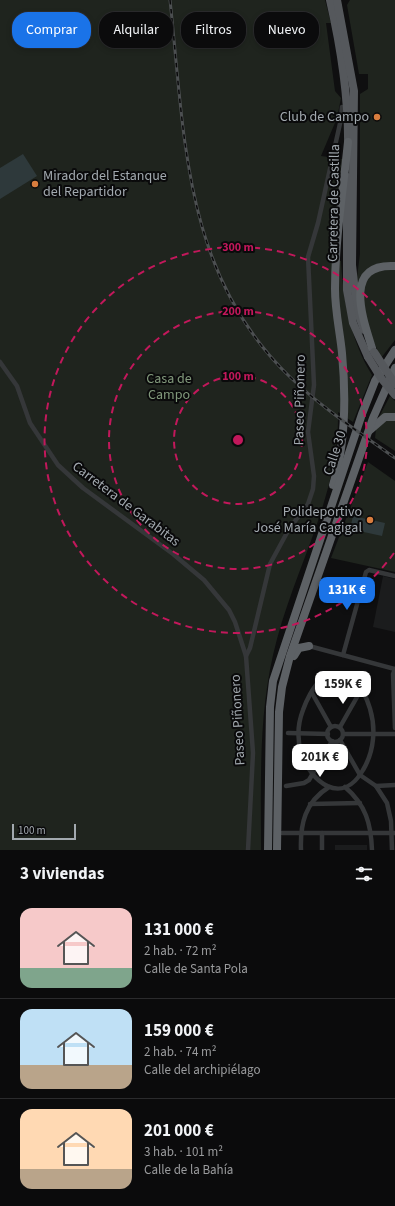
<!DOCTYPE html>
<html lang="es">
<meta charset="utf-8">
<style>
body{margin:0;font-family:"Source Sans 3",sans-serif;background:#19191a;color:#f1f3f6;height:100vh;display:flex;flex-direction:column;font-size:15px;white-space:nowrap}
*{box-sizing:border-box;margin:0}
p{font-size:13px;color:#9a9b9d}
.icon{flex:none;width:22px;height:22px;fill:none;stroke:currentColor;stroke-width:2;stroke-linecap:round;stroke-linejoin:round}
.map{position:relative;height:850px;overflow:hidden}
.details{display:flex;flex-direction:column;background:#0b0b0c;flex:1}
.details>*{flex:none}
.guide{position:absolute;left:12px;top:12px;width:371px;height:36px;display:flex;gap:8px}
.scale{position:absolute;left:12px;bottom:10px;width:64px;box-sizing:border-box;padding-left:4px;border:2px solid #a2a9af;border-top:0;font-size:11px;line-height:14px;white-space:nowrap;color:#a2a9af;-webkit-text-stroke:3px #0a0a0b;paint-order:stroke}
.price{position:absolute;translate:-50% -34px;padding:0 9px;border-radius:8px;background:#fff;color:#222;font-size:13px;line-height:26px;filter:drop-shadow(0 1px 2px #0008)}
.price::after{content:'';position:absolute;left:50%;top:24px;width:12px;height:9px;margin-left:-6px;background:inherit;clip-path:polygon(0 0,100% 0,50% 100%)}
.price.current{background:#1a73e8;color:#fff}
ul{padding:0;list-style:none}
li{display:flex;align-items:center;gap:12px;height:100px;padding:0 20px}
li+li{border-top:1px solid #2b2b2d}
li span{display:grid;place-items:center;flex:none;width:112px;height:80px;border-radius:12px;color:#555}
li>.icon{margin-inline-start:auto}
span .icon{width:48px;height:48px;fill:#fffc;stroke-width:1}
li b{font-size:17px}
h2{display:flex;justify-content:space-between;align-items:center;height:48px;padding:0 20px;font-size:17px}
.pill{padding:0 14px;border-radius:16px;background:#0b0b0c;box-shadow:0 2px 6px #0003,0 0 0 1px #2b2b2d;font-size:14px;line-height:36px}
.pill.current{background:#1a73e8;color:#fff}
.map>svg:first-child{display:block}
.built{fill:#1b1c1d}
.green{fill:#1f241e}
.water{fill:#2e393b}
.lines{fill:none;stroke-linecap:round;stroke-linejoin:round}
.minor{stroke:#353739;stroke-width:4.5}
.trunk{stroke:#55585c;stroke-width:8}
.motorway{stroke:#5d6165;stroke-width:8}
.rail-casing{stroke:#4c4f51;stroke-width:3}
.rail{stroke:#0a0a0b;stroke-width:1.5;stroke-dasharray:4.5;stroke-linecap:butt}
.trunk-bridge{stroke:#55585c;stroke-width:8}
.ring{fill:none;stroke:#c2185b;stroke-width:2;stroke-dasharray:7 5}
.poi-dot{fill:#d97d3e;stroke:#0a0a0b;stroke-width:1.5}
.labels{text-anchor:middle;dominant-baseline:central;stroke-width:4;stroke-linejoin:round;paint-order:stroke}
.poi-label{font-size:14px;fill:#a2a9af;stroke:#0a0a0b;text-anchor:end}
.street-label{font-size:14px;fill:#a2a9af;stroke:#0a0a0b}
.park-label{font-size:14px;fill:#81987b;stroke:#0a0a0b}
.centre{fill:#c2185b;stroke:#0a0a0b;stroke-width:2}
.ring-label{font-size:12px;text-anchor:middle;font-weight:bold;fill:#c2185b;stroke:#0a0a0b;stroke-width:4;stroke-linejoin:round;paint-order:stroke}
</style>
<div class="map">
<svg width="395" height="850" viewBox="0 0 395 850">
<rect width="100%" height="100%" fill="#0f0f10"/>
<!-- built -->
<g class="built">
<path d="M383,576l12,3v53l-22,-5z"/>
<rect x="335" y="845" width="32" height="5"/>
</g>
<!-- green -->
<g class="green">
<path d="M0,0h325l6,23h-5l9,68 6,7 -4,20 -16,38 21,3 -8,102h7c2,39 10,80 31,114l-19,47 -15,-10c2,80 -41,152 -61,227 -19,69 -16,141 -16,211h-261z"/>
<path d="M350,0h45v340l-14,18 -13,-29 -12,-44 4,-31v-160l8,-5v-15h-9l-12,-69z"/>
<path d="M390,396l5,5v13l-16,3z"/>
<path d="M386,421h9v30l-20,-13 1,-9z"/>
<path d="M368,462l27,19v91l-64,-14z"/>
</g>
<!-- water -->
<g class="water">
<path d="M23,154l14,22 -37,23v-31z"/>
<path d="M353,516l32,7 -3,13 -32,-7z"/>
</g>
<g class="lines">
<!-- minor -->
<g class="minor">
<path d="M0,362l17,24 13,37 28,42 25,23 90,66 31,26 25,30 6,12 11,34"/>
<path d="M309,646l86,23"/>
<path d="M343,655l23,-83 3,-2 26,6"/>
<path d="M395,669l-2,5 2,54"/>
<path d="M320,681l35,1c14,13 20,39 18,57 -1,11 -4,21 -10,31 -21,37 -53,12 -62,-18 -4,-14 -3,-29 2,-42 3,-9 10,-23 17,-29z"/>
<path d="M312,693l19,34"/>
<circle cx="335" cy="734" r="8"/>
<path d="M340,727l21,-37"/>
<path d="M288,733l40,1"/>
<path d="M343,734h52"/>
<path d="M340,740l20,35 16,11 11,17 4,18 1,29"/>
<path d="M286,786l18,-3 5,-3 23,-39"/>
<path d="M376,786l19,-1"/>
<path d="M345,787c21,18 26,37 27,63"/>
<path d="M310,804l50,-1"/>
<path d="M282,833h113"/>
<path d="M322,833v17"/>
<path d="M248,850l5,-97 -7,-97 4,-8 20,-84 19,-35 19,-25 5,-15 1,-13 -6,-44 6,-47 -6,-128 10,-34 23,-104 1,-12"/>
<path d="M301,850c-1,-26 4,-48 28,-63"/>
</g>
<!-- trunk -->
<g class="trunk">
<path d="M330,0c11,48 19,98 18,148"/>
<path d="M337,0l17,91 -2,174 5,45 7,20"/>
<path d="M347,177v113l6,33 15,34"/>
</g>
<!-- motorway -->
<g class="motorway">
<path d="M372,348c-9,-29 -30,-85 23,-82"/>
<path d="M370,430l15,-13h10"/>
<path d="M333,485c13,-42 13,-89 9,-132 -2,-21 -7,-42 -7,-64 0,-49 8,-98 13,-147"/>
<path d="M294,656l5,-8 10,-2"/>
<path d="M268,850l2,-143 3,-26 89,-267 13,-33 20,-31"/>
<path d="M277,850l2,-138 3,-25 8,-31 83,-238 22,-50"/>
</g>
<!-- rail casing -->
<g class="rail-casing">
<path id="rail" d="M170,0c15,137 13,274 120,377 32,31 69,55 105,81"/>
</g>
<!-- rail -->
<use href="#rail" class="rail"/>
<!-- trunk-bridge -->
<g class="trunk-bridge">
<path d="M374,352l21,32"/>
<path d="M368,357l13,21 14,17"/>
</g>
</g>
<!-- distance rings -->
<g class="ring">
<circle cx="238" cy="440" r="64"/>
<circle cx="238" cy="440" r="129"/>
<path d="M394 553A193 193 0 1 1 394 327"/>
</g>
<!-- markers -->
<g class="poi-dot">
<circle cx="377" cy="117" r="4"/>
<circle cx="35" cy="184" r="4"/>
<circle cx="370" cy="520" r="4"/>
</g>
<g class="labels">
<!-- poi labels -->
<g class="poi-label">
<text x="369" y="117">Club de Campo</text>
<text x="43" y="176" text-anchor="start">Mirador del Estanque<tspan x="43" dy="16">del Repartidor</tspan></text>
<text x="362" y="512">Polideportivo<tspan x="362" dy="16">José María Cagigal</tspan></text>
</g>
<!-- street labels -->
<g class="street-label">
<text transform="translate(334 203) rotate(-89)">Carretera de Castilla</text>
<text transform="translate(300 400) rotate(-89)">Paseo Piñonero</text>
<text transform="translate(335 453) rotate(-72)">Calle 30</text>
<text transform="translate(126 504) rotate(37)">Carretera de Garabitas</text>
<text transform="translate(238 720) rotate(-93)">Paseo Piñonero</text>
</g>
<!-- park labels -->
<g class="park-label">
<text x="169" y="379">Casa de<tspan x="169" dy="16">Campo</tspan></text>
</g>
</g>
<circle cx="238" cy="440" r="6" class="centre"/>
<g class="ring-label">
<text x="238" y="251">300 m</text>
<text x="238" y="315">200 m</text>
<text x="238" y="380">100 m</text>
</g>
</svg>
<div class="scale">100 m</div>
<b class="price current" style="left:347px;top:611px">131K €</b>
<b class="price" style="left:343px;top:705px">159K €</b>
<b class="price" style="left:320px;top:778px">201K €</b>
<div class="guide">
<a class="pill current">Comprar</a>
<a class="pill">Alquilar</a>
<a class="pill">Filtros</a>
<a class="pill">Nuevo</a>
</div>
</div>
<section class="details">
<h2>3 viviendas<svg class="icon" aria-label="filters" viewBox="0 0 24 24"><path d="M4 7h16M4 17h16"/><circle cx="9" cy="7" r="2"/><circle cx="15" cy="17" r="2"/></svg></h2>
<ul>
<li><span style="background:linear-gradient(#f6c9c9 75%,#7fa58c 0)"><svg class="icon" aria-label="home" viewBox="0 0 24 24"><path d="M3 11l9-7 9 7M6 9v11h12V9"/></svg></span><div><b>131 000 €</b><p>2 hab. · 72 m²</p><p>Calle de Santa Pola</p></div></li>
<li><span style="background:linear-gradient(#bfe0f5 70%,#b9a48a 0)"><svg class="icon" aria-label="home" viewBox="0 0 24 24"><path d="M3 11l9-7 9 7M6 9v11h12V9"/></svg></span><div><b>159 000 €</b><p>2 hab. · 74 m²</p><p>Calle del archipiélago</p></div></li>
<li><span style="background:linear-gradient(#ffd9b3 75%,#b9a48a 0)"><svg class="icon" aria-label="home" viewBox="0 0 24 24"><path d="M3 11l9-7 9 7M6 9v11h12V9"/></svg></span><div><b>201 000 €</b><p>3 hab. · 101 m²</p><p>Calle de la Bahía</p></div></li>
</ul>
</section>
